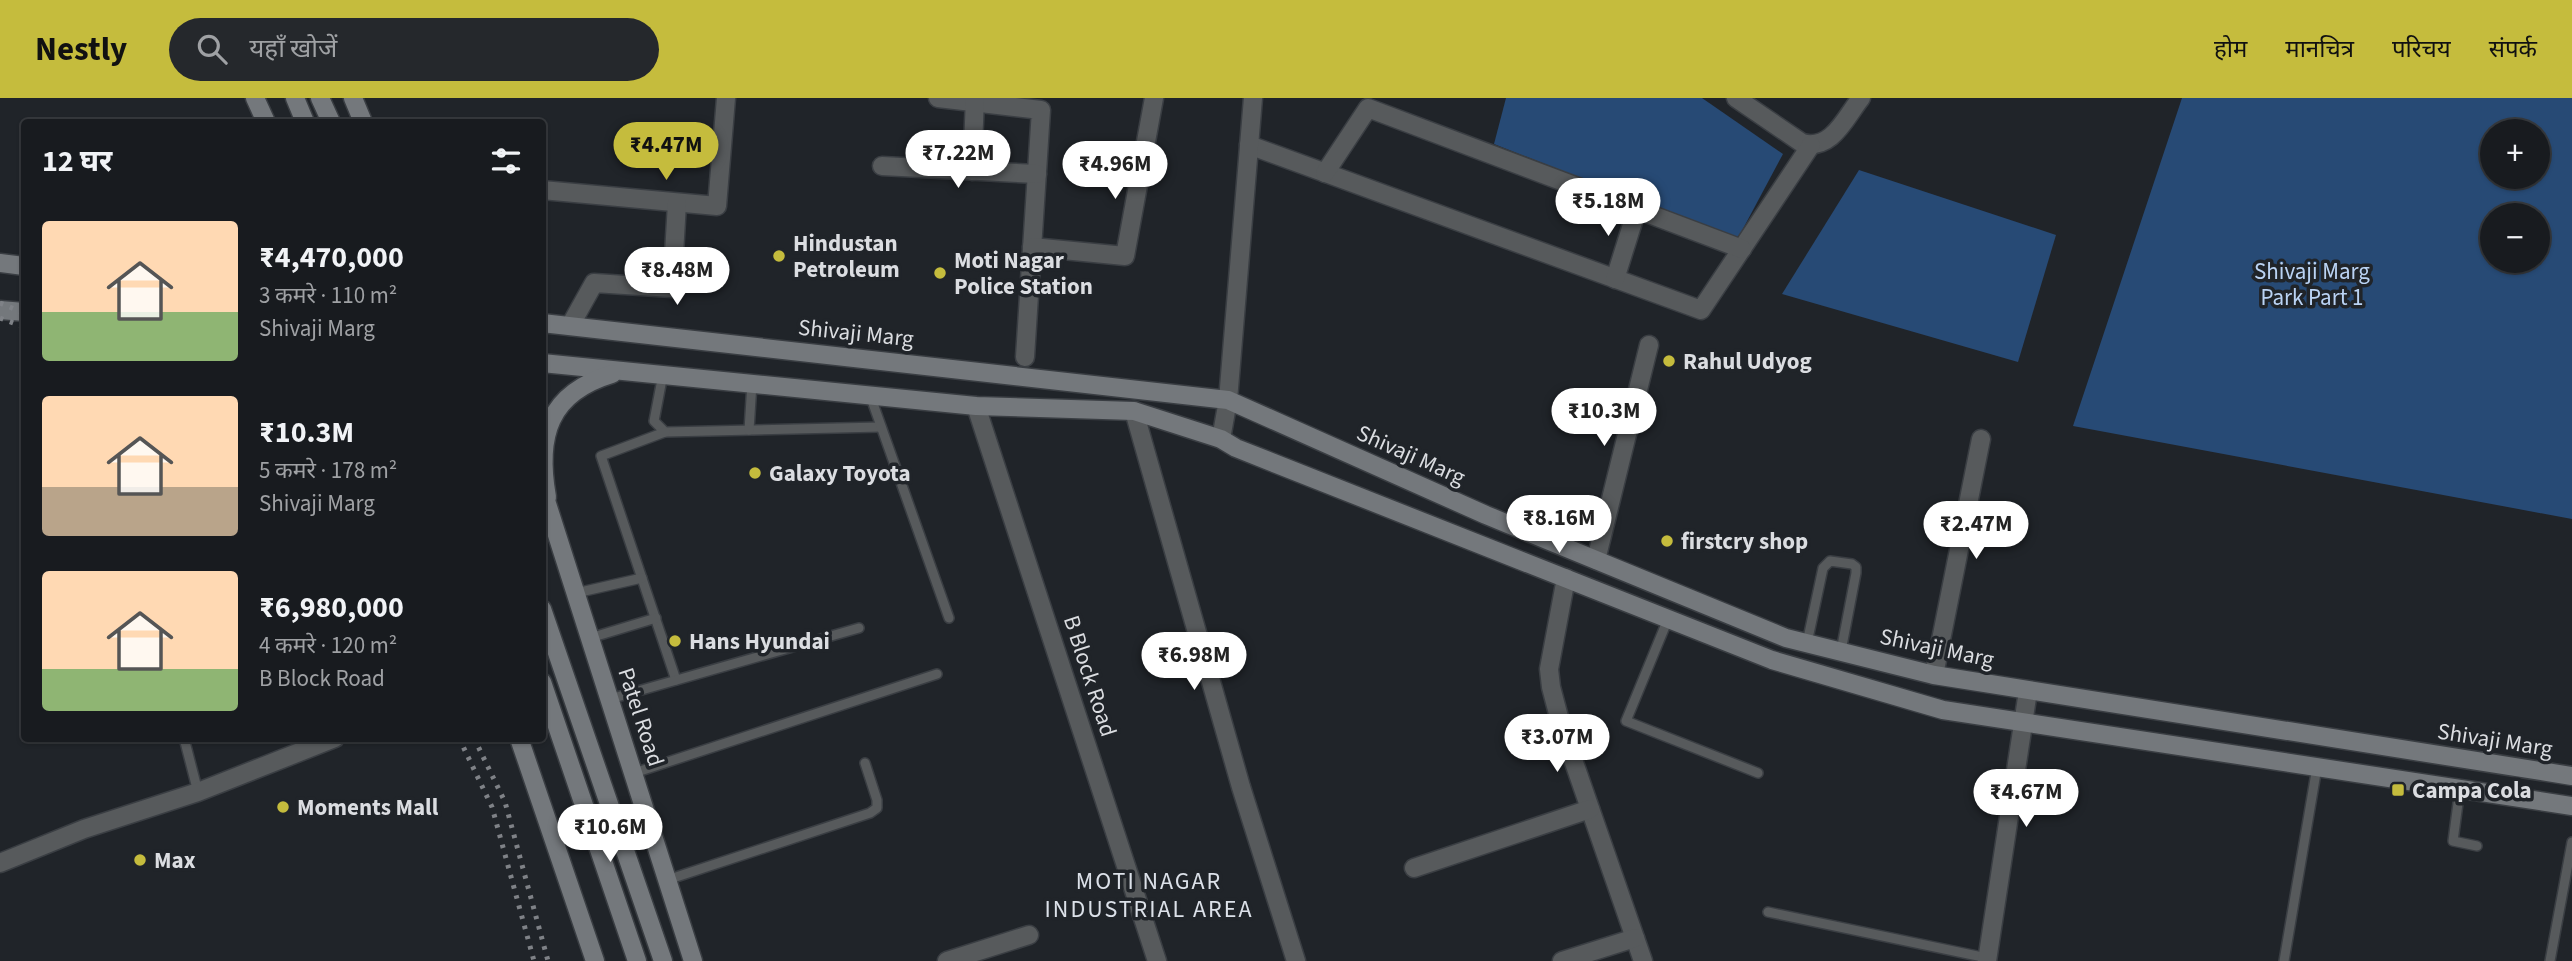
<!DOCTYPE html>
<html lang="hi">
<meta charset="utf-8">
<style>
body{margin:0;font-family:"Source Sans 3","Noto Sans Devanagari",sans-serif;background:#25282c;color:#f1f3f6;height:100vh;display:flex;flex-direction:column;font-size:26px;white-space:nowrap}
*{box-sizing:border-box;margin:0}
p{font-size:23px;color:#9fa1a4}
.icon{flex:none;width:38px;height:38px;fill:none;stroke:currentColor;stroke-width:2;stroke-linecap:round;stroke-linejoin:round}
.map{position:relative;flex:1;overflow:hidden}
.panel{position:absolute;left:21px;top:21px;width:525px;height:623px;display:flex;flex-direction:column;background:#181b1f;border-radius:7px;box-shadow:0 2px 5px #0004,0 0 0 2px #36393d}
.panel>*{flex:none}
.fabs{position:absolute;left:2480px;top:21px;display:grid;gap:14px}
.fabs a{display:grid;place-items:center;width:70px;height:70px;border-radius:50%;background:#181b1f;box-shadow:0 2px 5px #0004,0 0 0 2px #36393d;font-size:35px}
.price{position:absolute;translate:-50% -60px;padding:0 16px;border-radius:24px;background:#fff;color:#222;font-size:23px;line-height:46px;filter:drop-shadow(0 2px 4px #0008)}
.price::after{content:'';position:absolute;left:50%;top:42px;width:21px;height:16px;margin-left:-10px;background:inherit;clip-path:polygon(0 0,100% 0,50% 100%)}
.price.current{background:#c5bc3d;color:#111}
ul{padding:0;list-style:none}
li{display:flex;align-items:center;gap:21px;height:175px;padding:0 21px}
li span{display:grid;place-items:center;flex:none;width:196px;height:140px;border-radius:7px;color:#555}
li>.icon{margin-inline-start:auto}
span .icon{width:84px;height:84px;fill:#fffc;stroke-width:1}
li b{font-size:30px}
h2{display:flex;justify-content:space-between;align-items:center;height:84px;padding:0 21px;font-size:30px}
header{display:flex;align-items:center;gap:42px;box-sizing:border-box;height:98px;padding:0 35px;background:#c5bc3d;color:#111}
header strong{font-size:33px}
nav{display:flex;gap:38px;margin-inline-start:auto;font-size:24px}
.search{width:490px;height:63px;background:#25282c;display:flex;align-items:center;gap:18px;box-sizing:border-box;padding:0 24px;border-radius:38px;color:#9fa1a4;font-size:26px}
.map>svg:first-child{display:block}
.green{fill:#274a75;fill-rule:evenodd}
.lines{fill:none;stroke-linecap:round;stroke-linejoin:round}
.service-casing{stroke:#3a3e43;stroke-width:12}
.minor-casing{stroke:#3a3e43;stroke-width:21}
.tertiary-casing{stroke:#3a3e43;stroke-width:21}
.secondary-casing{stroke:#3a3e43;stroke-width:21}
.service{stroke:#575a5c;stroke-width:9}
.minor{stroke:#575a5c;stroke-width:18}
.tertiary{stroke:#575a5c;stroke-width:18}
.secondary{stroke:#74787c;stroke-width:18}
.rail{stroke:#7f8287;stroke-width:5;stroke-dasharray:3.5 7;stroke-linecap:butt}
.poi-dot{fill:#c5bc3d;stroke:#202429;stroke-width:2.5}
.labels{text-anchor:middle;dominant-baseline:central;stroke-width:7;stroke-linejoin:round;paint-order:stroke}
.poi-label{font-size:23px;font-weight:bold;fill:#dbdde1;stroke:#202429;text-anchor:start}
.park-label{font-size:23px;fill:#bad3f4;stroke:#202429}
.street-label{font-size:23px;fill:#dbdde1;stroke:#202429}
.neighbourhood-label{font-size:24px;letter-spacing:2px;fill:#dce1e9;stroke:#202429}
</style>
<header>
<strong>Nestly</strong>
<div class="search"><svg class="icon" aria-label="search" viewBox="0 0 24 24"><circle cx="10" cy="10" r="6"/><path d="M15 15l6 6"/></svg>यहाँ खोजें</div>
<nav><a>होम</a><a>मानचित्र</a><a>परिचय</a><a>संपर्क</a></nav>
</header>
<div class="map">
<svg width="2572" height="863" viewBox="0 0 2572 863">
<rect width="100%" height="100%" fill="#202429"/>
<!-- green -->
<g class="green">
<path d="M1506,0h196l81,56 -46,86 -243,-96z"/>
<path d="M2182,0h390v421l-499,-93zM2538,33v46h-46v-46zM2538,117v46h-46v-46z"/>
<path d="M1859,72l197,65 -38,127 -236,-68z"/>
</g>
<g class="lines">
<!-- service casing -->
<g class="service-casing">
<g id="service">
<path d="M663,276l-9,47 11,11 216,-5"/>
<path d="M870,297l79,223"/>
<path d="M749,332l3,-47"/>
<path d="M665,334l-64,24 75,224"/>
<path d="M576,495l66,-15"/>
<path d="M1668,521l-42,102 132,52"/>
<path d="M590,540l66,-20"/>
<path d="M1807,545l16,-75 7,-7 22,3 4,3v6l-15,78"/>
<path d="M610,601l249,-71"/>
<path d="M184,640l14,54"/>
<path d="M634,675l303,-99"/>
<path d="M2460,690l-7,53 24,5"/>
<path d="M667,782l203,-67 7,-5v-8l-12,-37"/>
<path d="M1768,814l219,46"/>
<path d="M2284,863l33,-194"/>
<path d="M2550,863l22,-119"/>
</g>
</g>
<!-- minor casing -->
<g class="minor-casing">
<g id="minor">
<path d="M938,0l103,12 -16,247"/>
<path d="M1736,0l66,45c30,8 43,-25 59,-45"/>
<path d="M1249,47l452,165 110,-165"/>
<path d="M882,68l155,8"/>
<path d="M972,73l3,-73"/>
<path d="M1325,75l43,-65 374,141"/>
<path d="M542,92l175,16 9,-108"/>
<path d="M1032,149l93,9 29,-158"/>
<path d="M1615,181l22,-70"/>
<path d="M570,228l24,-43 78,5 5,-85"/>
<path d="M976,308l181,555"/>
<path d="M1134,313l107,376 55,174"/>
<path d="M1596,462l53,-215"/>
<path d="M1566,480l-17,91 2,18 10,38 82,236"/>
<path d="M1934,577l47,-236"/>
<path d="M0,765l84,-34 114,-37 137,-54"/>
<path d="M1414,770l176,-59"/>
<path d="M947,863l82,-26"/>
<path d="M1562,863l73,-23"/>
<path d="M1987,863l41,-270"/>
</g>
</g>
<!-- tertiary casing -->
<g class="tertiary-casing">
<path id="tertiary" d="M1221,341l7,-39 25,-302"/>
</g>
<!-- secondary casing -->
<g class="secondary-casing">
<g id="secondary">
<path d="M255,0l11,24"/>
<path d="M295,0l10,24"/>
<path d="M320,0l11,24"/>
<path d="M353,0l10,24"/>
<path d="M0,165l24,3"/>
<path d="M0,212l24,2"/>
<path d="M542,225l686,77 258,115 300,123 148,37 638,101"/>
<path d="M542,265l434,43 158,5 87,28 15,9 536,212 171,50 629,96"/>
<path d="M542,390l151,473"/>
<path d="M547,399c-11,-62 2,-104 65,-123"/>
<path d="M542,511l121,352"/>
<path d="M542,584l95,279"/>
<path d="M519,640l76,223"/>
</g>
</g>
<!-- service -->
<use href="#service" class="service"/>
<!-- minor -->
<use href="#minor" class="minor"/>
<!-- tertiary -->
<use href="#tertiary" class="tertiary"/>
<!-- secondary -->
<use href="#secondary" class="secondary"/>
<!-- rail -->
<g class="rail">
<path d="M0,205l24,10"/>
<path d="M0,220l24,9"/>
<path d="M459,640l33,69 42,154"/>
<path d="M474,640l31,64 43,159"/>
</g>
</g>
<!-- markers -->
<g class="poi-dot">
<circle cx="779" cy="158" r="7"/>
<circle cx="940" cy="175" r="7"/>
<circle cx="1669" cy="263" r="7"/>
<circle cx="755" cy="375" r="7"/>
<circle cx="1667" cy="443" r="7"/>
<circle cx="675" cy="543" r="7"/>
<rect x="2391" y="685" width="14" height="14" rx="3.5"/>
<circle cx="283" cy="709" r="7"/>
<circle cx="140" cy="762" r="7"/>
</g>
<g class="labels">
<!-- poi labels -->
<g class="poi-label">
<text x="793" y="145">Hindustan<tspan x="793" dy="26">Petroleum</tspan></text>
<text x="954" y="162">Moti Nagar<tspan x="954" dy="26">Police Station</tspan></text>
<text x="1683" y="263">Rahul Udyog</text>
<text x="769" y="375">Galaxy Toyota</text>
<text x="1681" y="443">firstcry shop</text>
<text x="689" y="543">Hans Hyundai</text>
<text x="2412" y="692">Campa Cola</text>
<text x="297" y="709">Moments Mall</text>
<text x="154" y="762">Max</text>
</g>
<!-- park labels -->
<g class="park-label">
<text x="2312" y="173">Shivaji Marg<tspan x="2312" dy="26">Park Part 1</tspan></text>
</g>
<!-- street labels -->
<g class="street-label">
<text transform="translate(856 235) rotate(6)">Shivaji Marg</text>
<text transform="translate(1411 357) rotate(24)">Shivaji Marg</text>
<text transform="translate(1937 550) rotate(12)">Shivaji Marg</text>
<text transform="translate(1090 578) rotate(72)">B Block Road</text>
<text transform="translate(641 619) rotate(72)">Patel Road</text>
<text transform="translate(2495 642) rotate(9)">Shivaji Marg</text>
</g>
<!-- neighbourhood labels -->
<g class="neighbourhood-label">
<text x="1149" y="783">MOTI NAGAR<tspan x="1149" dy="28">INDUSTRIAL AREA</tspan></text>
</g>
</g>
</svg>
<div class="fabs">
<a>+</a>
<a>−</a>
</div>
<b class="price current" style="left:666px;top:84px">₹4.47M</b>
<b class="price" style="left:958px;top:92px">₹7.22M</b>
<b class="price" style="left:1115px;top:103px">₹4.96M</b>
<b class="price" style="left:1608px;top:140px">₹5.18M</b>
<b class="price" style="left:677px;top:209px">₹8.48M</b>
<b class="price" style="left:1604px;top:350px">₹10.3M</b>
<b class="price" style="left:1559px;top:457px">₹8.16M</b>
<b class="price" style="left:1976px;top:463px">₹2.47M</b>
<b class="price" style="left:1194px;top:594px">₹6.98M</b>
<b class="price" style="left:1557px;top:676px">₹3.07M</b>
<b class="price" style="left:2026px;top:731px">₹4.67M</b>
<b class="price" style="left:610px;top:766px">₹10.6M</b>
<section class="panel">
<h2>12 घर<svg class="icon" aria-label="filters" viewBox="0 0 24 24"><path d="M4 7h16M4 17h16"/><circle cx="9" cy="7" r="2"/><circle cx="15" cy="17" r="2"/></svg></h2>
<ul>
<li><span style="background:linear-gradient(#ffd9b3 65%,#8fb573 0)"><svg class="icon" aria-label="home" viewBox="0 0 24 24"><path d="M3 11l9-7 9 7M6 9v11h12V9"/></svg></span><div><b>₹4,470,000</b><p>3 कमरे · 110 m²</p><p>Shivaji Marg</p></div></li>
<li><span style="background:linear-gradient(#ffd9b3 65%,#b9a48a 0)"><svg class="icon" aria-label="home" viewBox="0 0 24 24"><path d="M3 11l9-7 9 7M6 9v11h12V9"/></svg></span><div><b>₹10.3M</b><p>5 कमरे · 178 m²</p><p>Shivaji Marg</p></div></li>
<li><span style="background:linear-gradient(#ffd9b3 70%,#8fb573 0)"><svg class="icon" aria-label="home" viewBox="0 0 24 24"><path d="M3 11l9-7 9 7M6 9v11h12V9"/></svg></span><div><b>₹6,980,000</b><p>4 कमरे · 120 m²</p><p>B Block Road</p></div></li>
</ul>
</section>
</div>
